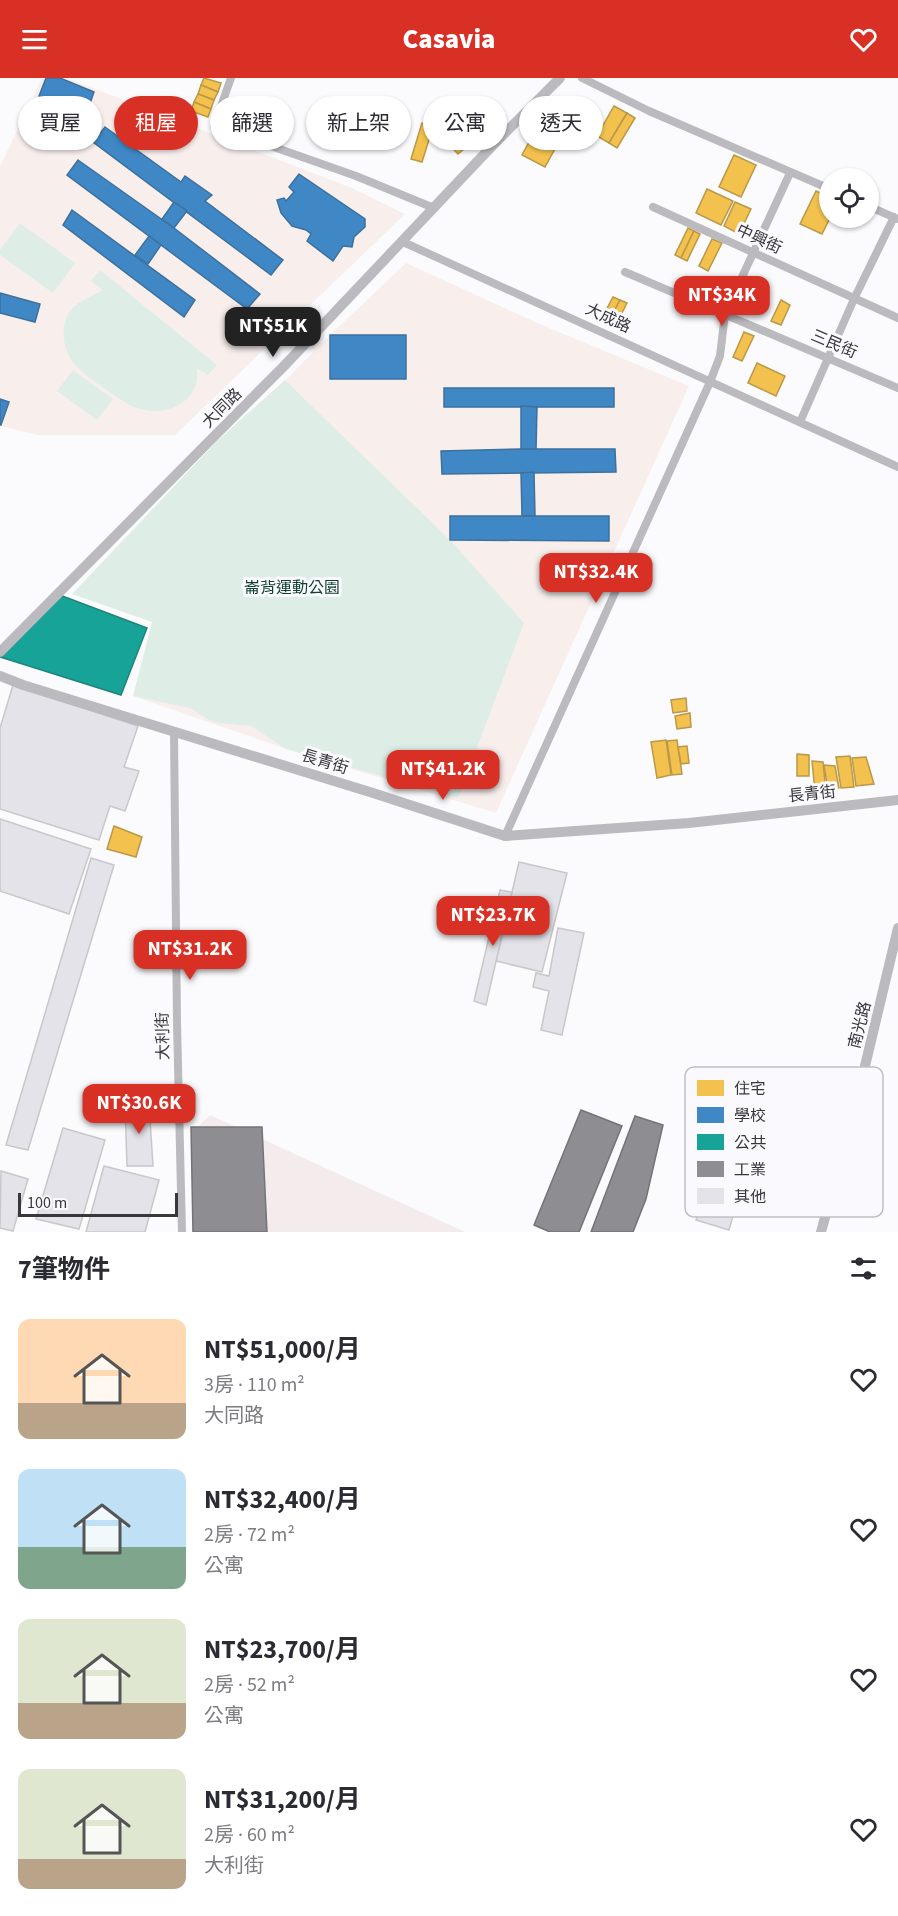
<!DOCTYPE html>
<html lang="zh-TW">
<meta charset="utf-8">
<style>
body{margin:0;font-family:"Source Sans 3","Noto Sans TC",sans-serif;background:#f2f2f3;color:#2b2b33;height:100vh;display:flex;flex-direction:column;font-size:22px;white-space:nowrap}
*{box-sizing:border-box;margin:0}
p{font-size:20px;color:#7c7c81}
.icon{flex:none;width:33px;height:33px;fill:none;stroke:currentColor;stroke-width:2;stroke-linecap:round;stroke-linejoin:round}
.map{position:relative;height:1154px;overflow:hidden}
.drawer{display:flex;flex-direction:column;background:#fff;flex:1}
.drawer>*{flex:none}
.banner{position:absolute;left:18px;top:18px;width:862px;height:54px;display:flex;gap:12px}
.fabs{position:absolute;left:819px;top:90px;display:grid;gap:12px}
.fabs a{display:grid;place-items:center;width:60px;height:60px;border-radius:50%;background:#fff;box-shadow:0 2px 4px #0004;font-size:30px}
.scale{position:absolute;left:18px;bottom:15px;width:160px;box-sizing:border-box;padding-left:6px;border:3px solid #38383b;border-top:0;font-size:16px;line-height:21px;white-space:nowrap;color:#38383b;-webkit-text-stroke:4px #fafafe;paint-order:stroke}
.price{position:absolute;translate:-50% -51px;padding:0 14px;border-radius:12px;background:#d93025;color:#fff;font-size:20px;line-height:39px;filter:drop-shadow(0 2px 3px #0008)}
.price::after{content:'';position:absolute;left:50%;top:36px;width:18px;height:14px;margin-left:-9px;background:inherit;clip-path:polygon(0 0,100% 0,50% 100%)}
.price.selected{background:#222;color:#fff}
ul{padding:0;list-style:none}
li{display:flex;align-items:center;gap:18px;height:150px;padding:0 18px}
li span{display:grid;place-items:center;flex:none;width:168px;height:120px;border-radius:12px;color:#555}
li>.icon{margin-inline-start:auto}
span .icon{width:72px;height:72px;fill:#fffc;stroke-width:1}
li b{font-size:26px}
h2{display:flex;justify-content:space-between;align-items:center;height:72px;padding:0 18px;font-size:26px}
.chip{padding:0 21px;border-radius:27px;background:#fff;box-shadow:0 2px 4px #0004;font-size:21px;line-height:54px}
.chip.selected{background:#d93025;color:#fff}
header{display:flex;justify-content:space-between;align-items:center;height:78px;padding:0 18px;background:#d93025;color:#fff;font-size:27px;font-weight:800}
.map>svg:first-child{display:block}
.industrial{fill:#f4ecec}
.education{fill:#f8efed}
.green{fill:#deeee7}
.homes{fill:#f2c14e;stroke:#ba9848;stroke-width:1.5}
.schools{fill:#3f88c5;stroke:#3d709c;stroke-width:1.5}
.public{fill:#17a398;stroke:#21837c;stroke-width:1.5}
.industry{fill:#8d8d92;stroke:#747478;stroke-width:1.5}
.building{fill:#e3e3e9;stroke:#c8c8cb;stroke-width:1.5}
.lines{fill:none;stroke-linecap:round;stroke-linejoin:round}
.minor{stroke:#bababf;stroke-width:8}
.tertiary{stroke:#bababf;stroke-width:10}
.labels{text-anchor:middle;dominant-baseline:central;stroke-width:6;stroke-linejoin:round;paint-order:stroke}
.street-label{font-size:16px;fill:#38383b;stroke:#fafafe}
.park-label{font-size:16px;fill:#10422f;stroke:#fafafe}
.key{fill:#fafafe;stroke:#c0c0c4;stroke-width:1.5}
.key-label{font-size:16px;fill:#38383b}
</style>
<header><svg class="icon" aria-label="menu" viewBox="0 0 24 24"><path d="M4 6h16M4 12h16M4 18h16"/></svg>Casavia<svg class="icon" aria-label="heart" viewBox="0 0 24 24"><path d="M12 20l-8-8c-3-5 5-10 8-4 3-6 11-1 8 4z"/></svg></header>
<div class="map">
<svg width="898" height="1154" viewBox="0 0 898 1154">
<rect width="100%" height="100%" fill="#fbfbfd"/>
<!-- industrial -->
<path class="industrial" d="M210,1037l255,117h-270l-3,-100z"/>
<!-- education -->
<g class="education">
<path d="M42,0h25l285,110 53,26 -230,221h-137l-38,-9v-260z"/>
<path d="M406,185l136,62 147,61 -193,427 -210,-64 -153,-53 30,-60 15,-147 152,-154z"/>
</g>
<!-- green -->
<g class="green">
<path d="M20,145l55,40 -22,30 -53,-38v-5z"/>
<path d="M100,192l117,95 -9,10 -11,-7c4,35 -32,51 -63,39 -12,-5 -55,-35 -62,-46 -9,-13 -12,-34 -3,-48 7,-12 22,-16 34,-23l-12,-9z"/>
<path d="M73,292l40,29 -16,21 -40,-29z"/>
<path d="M285,302l165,160 74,83 -66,175 -172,-49 -35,-23 -32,-3 -10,-3 -19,-12 -57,-12 19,-74 -80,-28 145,-153z"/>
</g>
<!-- homes -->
<g class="homes">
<path d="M204,0l17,5 -3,9 -17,-7z"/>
<path d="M201,7l17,7 -4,8 -16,-6z"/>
<path d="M198,16l16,6 -3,9 -17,-7z"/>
<path d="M194,24l17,7 -3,8 -17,-6z"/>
<path d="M614,28l13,7 -18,30 -12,-7z"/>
<path d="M545,35l23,12 -23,42 -23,-12z"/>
<path d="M627,35l8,5 -18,30 -8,-5z"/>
<path d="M320,42l16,6 -6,18 -16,-5z"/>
<path d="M459,42l17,18 -6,5 -17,-17z"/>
<path d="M422,45l11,4 -11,35 -11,-3z"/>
<path d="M453,48l17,17 -6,6 -17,-17z"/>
<path d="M447,54l17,17 -6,5 -16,-17z"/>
<path d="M734,77l22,10 -15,32 -22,-10z"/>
<path d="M707,111l26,12 -12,24 -25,-12z"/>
<path d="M816,113l14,7v20l-8,16 -22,-10z"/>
<path d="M735,124l16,7 -12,25 -15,-8z"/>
<path d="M688,150l6,3 -13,27 -6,-3z"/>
<path d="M694,153l6,3 -13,27 -6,-3z"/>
<path d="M712,161l10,4 -14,28 -9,-5z"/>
<path d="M613,219l7,3 -10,19 -7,-3z"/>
<path d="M620,222l7,3 -10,20 -7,-4z"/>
<path d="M781,222l9,5 -9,20 -10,-4z"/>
<path d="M744,254l10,4 -12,25 -9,-4z"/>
<path d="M757,285l28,13 -9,20 -28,-13z"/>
<path d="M686,620l1,13 -14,2 -2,-13z"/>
<path d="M690,635l1,14 -14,2 -2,-13z"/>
<path d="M666,662l5,35 -14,3 -6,-36z"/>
<path d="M677,662l5,34 -10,1 -5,-34z"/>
<path d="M687,668l2,17 -8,1 -3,-17z"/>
<path d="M797,676l12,1v21h-12z"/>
<path d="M850,678l4,31 -13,1 -5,-31z"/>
<path d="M866,679l8,27 -18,2 -4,-28z"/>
<path d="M812,683l11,1 3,29 -11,1z"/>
<path d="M824,687l11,1 4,22 -11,2z"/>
<path d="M114,748l28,11 -6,20 -29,-8z"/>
</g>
<!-- schools -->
<g class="schools">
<path d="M46,0h14l34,14 -8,23 -47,-19z"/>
<path d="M51,26l23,19 -17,25 -24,-16z"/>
<path d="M105,49l76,55 4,-6 27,19 -7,6 78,59 -12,15 -178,-133z"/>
<path d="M78,82l96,68 86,66 -13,15 -180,-134z"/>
<path d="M299,96l66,45v8l-11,10 -2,10 -9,-1 -10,15 -26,-20 4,-7 -5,-4 -14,-4 -11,-13 -4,-13 7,-2 2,3 8,-9 -5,-5z"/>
<path d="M174,124l13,9 -13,17 -12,-9z"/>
<path d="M72,132l123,90 -11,17 -121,-92z"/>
<path d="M149,158l12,9 -13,19 -13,-9z"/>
<path d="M0,215l40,11 -5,18 -35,-9z"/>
<rect x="330" y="257" width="76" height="44"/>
<rect x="444" y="310" width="170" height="19"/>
<path d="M0,321l9,3 -8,23h-1z"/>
<path d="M521,328l16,1 -1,43 -15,-1z"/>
<path d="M521,371h94l1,23 -174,2 -1,-23z"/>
<path d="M534,394l1,44h-13l-1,-43z"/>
<path d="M450,438h159v25l-159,-1z"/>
</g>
<!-- public -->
<path class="public" d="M57,516l90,34 -26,67 -121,-38z"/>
<!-- industry -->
<g class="industry">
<path d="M581,1032l41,16 -43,106h-29l-16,-7z"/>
<path d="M635,1038l28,9 -17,74 -13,33h-42z"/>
<path d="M191,1049h71l5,105h-74z"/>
</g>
<!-- building -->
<g class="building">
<path d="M13,607l125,41 -14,41 15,4 -14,40 -15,-5 -11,34 -99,-31v-81z"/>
<path d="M0,741l91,30 -22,65 -69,-23z"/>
<path d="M91,780l23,7 -86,285 -22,-5z"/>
<path d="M519,784l48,11 -25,99 -46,-11z"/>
<path d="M500,812l12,2 -26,113 -12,-4z"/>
<path d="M558,850l26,5 -22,102 -21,-5 8,-39 -16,-4 3,-14 13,3z"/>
<path d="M149,1025l4,63h-26l-2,-62z"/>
<path d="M63,1050l42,12 -26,89 -43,-10z"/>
<path d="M104,1088l55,14 -14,52h-59z"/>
<path d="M1,1093l27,8 -15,52 -13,-3z"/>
<path d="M703,1121l32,10 -6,21 -33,-10z"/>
</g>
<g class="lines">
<!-- minor -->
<g class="minor">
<path d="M231,0l-17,48 142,50 78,32"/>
<path d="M582,0l67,33 181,78"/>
<path d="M868,128l30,13"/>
<path d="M653,129l245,111"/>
<path d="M403,164l495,225"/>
<path d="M625,194l273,116"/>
<path d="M800,344l54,-123 40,-82"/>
<path d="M174,654l3,291 5,209"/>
<path d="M505,758l205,-454 10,-26 5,-42 65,-141"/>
</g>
<!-- tertiary -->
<g class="tertiary">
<path d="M0,574l285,-287 208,-220 67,-67"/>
<path d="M0,598l23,9 350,108 132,43 184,-13 209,-23"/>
<path d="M821,1154l33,-120 44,-184"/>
</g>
</g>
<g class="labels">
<!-- street labels -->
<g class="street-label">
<text transform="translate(759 161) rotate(25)">中興街</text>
<text transform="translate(608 240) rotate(25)">大成路</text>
<text transform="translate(834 266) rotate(23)">三民街</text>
<text transform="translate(222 330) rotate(-45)">大同路</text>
<text transform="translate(325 684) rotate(17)">長青街</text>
<text transform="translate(812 716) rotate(-6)">長青街</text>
<text transform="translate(860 947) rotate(-76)">南光路</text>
<text transform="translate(163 958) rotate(-91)">大利街</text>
</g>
<!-- park labels -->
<g class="park-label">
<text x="292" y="510">崙背運動公園</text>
</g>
</g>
<!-- legend -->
<rect x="685" y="989" width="198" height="150" rx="9" class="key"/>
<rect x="697" y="1002" width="27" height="16" fill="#f2c14e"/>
<rect x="697" y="1029" width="27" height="16" fill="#3f88c5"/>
<rect x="697" y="1056" width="27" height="16" fill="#17a398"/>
<rect x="697" y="1083" width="27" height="16" fill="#8d8d92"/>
<rect x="697" y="1110" width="27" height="16" fill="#e3e3e9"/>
<g class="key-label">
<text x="734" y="1016">住宅</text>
<text x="734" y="1043">學校</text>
<text x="734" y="1070">公共</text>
<text x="734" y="1097">工業</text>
<text x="734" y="1124">其他</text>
</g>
</svg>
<div class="fabs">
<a><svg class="icon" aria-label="locate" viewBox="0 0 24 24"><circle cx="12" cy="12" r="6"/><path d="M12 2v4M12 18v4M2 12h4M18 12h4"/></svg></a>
</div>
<div class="scale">100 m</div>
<b class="price" style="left:722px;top:249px">NT$34K</b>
<b class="price selected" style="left:273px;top:280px">NT$51K</b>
<b class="price" style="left:596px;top:526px">NT$32.4K</b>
<b class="price" style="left:443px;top:723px">NT$41.2K</b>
<b class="price" style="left:493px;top:869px">NT$23.7K</b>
<b class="price" style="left:190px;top:903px">NT$31.2K</b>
<b class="price" style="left:139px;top:1057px">NT$30.6K</b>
<div class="banner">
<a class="chip">買屋</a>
<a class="chip selected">租屋</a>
<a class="chip">篩選</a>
<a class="chip">新上架</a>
<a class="chip">公寓</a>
<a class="chip">透天</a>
</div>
</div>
<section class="drawer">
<h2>7筆物件<svg class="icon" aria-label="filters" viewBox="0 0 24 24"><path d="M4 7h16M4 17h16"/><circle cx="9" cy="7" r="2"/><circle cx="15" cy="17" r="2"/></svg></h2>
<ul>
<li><span style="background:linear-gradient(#ffd9b3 70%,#b9a48a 0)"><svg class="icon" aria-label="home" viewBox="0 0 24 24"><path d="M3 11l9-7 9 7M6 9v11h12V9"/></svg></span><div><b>NT$51,000/月</b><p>3房 · 110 m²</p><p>大同路</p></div><svg class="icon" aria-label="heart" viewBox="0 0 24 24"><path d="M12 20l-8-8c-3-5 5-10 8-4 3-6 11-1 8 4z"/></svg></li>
<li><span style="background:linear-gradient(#bfe0f5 65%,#7fa58c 0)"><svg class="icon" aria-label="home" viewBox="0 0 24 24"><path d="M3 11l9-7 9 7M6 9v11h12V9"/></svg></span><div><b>NT$32,400/月</b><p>2房 · 72 m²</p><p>公寓</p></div><svg class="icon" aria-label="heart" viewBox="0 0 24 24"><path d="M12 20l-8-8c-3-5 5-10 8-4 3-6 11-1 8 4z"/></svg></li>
<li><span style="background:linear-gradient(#dfe7d0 70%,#b9a48a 0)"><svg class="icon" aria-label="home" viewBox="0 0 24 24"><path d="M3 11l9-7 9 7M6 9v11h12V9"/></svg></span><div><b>NT$23,700/月</b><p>2房 · 52 m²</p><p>公寓</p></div><svg class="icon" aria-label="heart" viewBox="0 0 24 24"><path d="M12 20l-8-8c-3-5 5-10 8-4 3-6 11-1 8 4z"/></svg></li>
<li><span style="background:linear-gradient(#dfe7d0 75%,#b9a48a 0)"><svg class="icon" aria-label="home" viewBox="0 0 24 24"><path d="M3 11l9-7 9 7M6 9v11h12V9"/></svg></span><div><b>NT$31,200/月</b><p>2房 · 60 m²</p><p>大利街</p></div><svg class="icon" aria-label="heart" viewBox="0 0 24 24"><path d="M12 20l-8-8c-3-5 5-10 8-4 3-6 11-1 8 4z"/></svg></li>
</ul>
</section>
